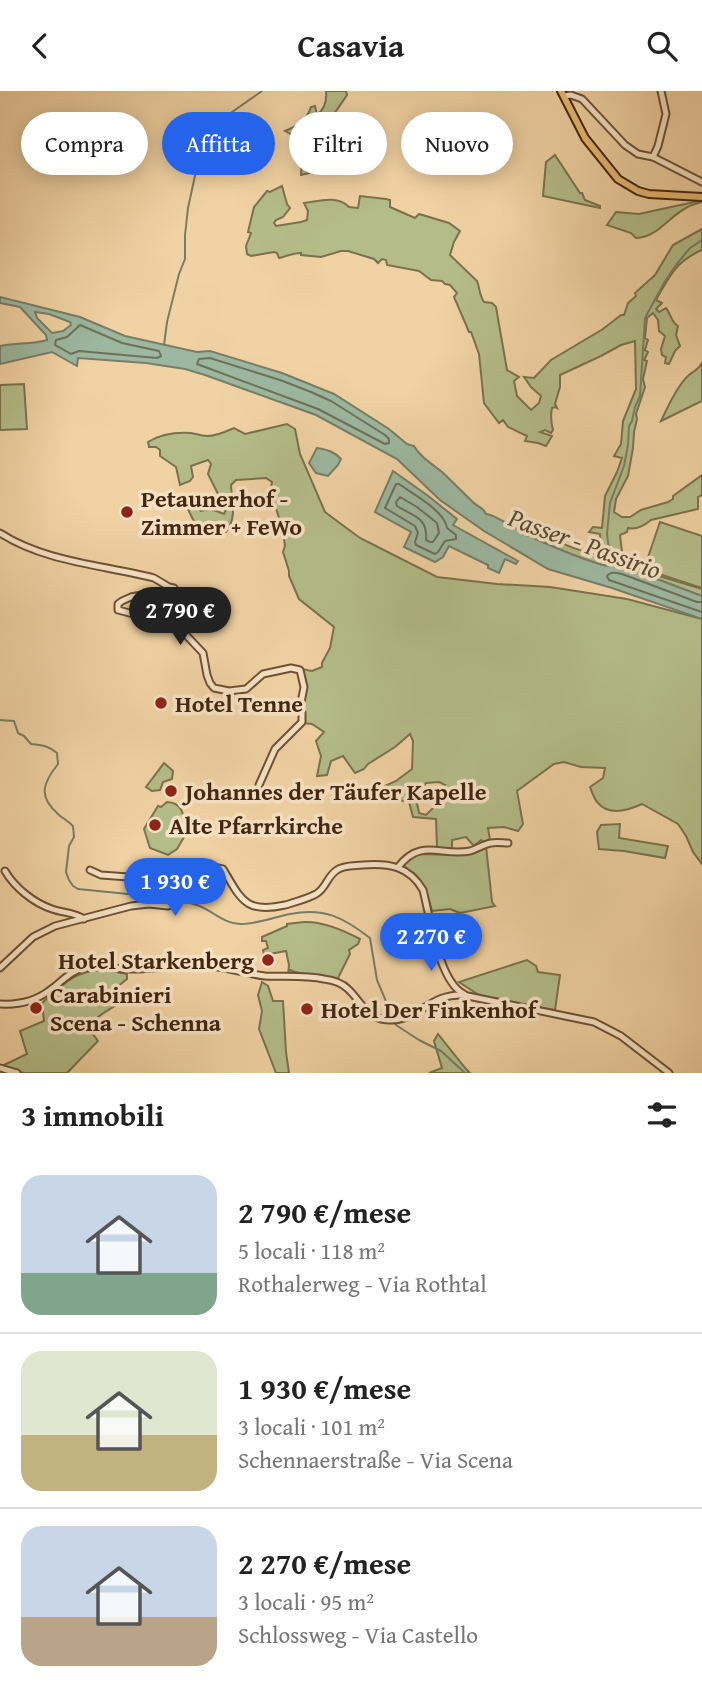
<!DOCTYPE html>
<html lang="it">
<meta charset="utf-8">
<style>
body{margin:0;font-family:"Gentium Book Plus",serif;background:#f2f2f2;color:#222;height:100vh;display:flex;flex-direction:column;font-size:26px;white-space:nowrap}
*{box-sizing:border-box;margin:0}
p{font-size:23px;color:#767676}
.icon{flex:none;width:38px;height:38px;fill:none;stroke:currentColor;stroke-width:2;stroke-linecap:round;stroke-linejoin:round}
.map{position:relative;height:982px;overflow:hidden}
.side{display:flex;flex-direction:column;background:#fff;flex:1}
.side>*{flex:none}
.top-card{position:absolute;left:21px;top:21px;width:662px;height:63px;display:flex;gap:14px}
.price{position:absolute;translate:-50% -60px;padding:0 16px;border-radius:24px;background:#2563eb;color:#fff;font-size:23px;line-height:46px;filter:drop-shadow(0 2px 4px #0008)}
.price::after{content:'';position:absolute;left:50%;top:42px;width:21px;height:16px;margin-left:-10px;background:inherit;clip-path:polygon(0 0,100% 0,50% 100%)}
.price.active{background:#222;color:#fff}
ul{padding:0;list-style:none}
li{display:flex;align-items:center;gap:21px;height:175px;padding:0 21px}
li+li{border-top:2px solid #e0e0e0}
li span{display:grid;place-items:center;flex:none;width:196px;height:140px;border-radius:21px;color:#555}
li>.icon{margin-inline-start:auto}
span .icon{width:84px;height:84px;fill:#fffc;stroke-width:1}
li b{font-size:30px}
h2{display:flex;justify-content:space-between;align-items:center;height:84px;padding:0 21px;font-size:30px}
.tag{padding:0 24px;border-radius:32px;background:#fff;box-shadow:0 4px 18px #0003;font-size:24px;line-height:63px}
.tag.active{background:#2563eb;color:#fff}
header{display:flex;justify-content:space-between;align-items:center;height:91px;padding:0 21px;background:#fff;font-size:32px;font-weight:600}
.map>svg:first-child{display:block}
.green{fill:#b4bd8a;stroke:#7b724d;stroke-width:2;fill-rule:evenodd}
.water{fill:#9cb8a1;stroke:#787e67;stroke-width:2;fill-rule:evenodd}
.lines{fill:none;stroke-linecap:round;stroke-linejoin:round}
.shore{stroke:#6f7058;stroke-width:2}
.stream{stroke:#787e67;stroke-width:2}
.minor-casing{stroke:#6e5235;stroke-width:9}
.major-casing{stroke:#422710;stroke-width:10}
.minor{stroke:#f6e2c4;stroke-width:5}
.major{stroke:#e8b972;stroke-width:6}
.poi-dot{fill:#8f2418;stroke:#f6e2c4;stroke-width:2.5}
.labels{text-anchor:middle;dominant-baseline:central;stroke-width:7;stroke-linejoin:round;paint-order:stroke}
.poi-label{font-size:24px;font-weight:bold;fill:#422710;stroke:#f6e2c4;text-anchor:start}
.water-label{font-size:26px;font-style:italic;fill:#584b34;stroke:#f6e2c4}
</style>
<header><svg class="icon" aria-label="back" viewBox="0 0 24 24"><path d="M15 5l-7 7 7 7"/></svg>Casavia<svg class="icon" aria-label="search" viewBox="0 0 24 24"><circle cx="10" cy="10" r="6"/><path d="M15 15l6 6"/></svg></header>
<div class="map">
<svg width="702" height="982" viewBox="0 0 702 982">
<rect width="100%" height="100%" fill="#f1d2a4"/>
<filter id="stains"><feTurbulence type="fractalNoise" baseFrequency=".00286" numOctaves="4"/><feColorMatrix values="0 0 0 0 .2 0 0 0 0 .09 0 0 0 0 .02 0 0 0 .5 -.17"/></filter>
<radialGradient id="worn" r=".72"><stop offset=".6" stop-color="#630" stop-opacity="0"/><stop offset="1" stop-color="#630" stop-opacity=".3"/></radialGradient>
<!-- green -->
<g class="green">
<path d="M326,0h20l1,4 -15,22 -8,4 -15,19 8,6 -3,21 -5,6 -8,2 2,-34 -18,-10c12,-5 22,-11 26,-24l4,-1 2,9c8,-6 10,-14 9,-24z"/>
<path d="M555,64l25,38h2l3,7 15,6v2l-57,-12 3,-34z"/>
<path d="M282,95l5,18 3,4 -7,9 -7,3 -2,3 2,3 25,-4 6,-2 1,-9 -4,-8c15,-2 34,-8 45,4l9,1 2,-12 26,3 4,1v7l25,11 4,-4 30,9 11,8 -6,11 -4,13 27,26c3,7 2,14 7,21l8,1 4,4 11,63 12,7 -5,4 3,15 14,14 8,-7 2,-7 -10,-9 -7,-10 10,1 17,-18 52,-31 18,-14h3l4,-12 8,-7 -1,-3 20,-18 18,-30 29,-16v21c-26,11 -33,27 -46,50l6,3 -6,6 3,3 7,-4c5,6 5,14 12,18l-2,9 4,11 -5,5 -6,13 -4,-1 1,-6 -4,-2 -1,-6 4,-13 -6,-5 -1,-11 -5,-7 -6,5 -2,20 3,2 -3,10 3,2 -4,8 3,1 -4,18 2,8 -9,27 1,5 -3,13 -1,16 -5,28 -12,23 -2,13 8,5h8l11,-7 27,-8 5,-3v-3l29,-21v20l-4,2v12l-47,11c-6,5 -15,10 -23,8l-1,4 -7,3 2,17 -10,7 12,2 22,11 56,17v7l-77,-29c-8,-2 -15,0 -22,-2 -24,-6 -45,-16 -68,-26l5,-8c18,13 40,20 61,25l-1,-22 -11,-2 4,-5 9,1 3,-32 12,-24 5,-14 -8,-2 7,-12 2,-23 13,-32 -1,-48 -14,4 -20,11 -41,19v12l-5,17 2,4 -2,-1 -3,1c-2,8 -1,14 1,22l-2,3 -6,-3 -5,2 12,4 -6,10 -8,-3 -13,-2 2,-5 -19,-9 -5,-7 -4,3 -15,-20 -5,-49 -8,-22h-2l-15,-35 3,-4 -7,-8 -5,-1 -3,-3 -11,-1 -12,-9 -32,-6 -1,-5 -4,-1 -4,4 -4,-4 -26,-8h-7l-20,6 -20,-2v-2c-8,0 -14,3 -22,5l-2,-5 -3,-1 -23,4 -4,-2 -1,-8 5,-13 -3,-1 6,-25 13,-16 3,1z"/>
<path d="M694,111h8c-5,2 -12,3 -16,6 -19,10 -28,29 -50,30l-5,-5 -24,-8 9,-13 23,2z"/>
<path d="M702,272v38l-41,20c6,-13 17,-37 28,-46 6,-5 9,-5 13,-12z"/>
<path d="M24,293l3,45 -27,1v-45z"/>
<path d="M287,333l8,5 5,25 25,58 35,26 77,39 60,7 53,3 77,12 75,20v245l-9,-12 -7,-16 -8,-12 -36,-20c-13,6 -33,12 -44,-1 -4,-4 -6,-11 -8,-16l13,-9 2,-10 -24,-1 -17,-5 -10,2 -37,27 6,33 -5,7 -14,-4 -16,1 2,12 -6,2 -3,-2 -7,6 -8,-9 -14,3v10l-15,-2 -1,-29 -23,-2 -4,-15 -30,-6 -1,-7 18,-8 16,-12 1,-28 -3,-7 -15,13 -27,17 -4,5 -9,4 -12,-17 -12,5 -4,14 -10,1 4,-20 -5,-15 8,-9 -12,-8 -11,-1 3,-36 -7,-19 15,3 10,-4v-4l8,-15 4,-21 -35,-28 -10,-23v-5l-6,-19 2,-6 -3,-20 -7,-20 -6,-13 2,-5 1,-6 -6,-4 -30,2 -5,5c1,17 6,33 -5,47l-14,-7 -15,3 -11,-23 8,2 7,4 10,-2 13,5 4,-9 -6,-3 -14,-28 3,-10 -3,-4 -17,6 2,11 -3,4 -10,4 -4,-18 -16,-11v-6l-4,-3h-7l-1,-5c13,-8 28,-10 43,-9 5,1 11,3 16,3 10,0 18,-4 27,-8l11,6zM439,691l6,3 -9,10 9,6 -12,7 -7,7 -7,-2 -3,-15 10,-15z"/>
<path d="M660,431l42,14v52l-58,-19z"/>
<path d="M164,672l9,8 -1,8 -9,3 -3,8 -8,1 -6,-4z"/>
<path d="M167,711c18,1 16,16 20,30l-10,17 -9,6 -18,-7 -6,-19 14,-23 3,1z"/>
<path d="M620,733l-1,14 49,8 -3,12 -41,-7 -25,-2 -2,-17 4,-7z"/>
<path d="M486,755l6,56 3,4 -35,7 -10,-4 -18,2c-6,-24 -10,-28 -28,-45l7,-9 9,-3 39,1z"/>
<path d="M304,831c19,-1 39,8 56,17l-2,5 -9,6 1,4 -13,26c-13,-3 -37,-5 -47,-10l-2,4 1,-9 -3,-14 -22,4 -1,-5 5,-2 -2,-7h-4v-4l25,-11v-2z"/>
<path d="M527,869l9,6 2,6 22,3 -5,35 -73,-13 -23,-15z"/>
<path d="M103,878l24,5v5l-20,16 8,11c-8,5 -28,15 -24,25 2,4 5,7 7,10l-31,32h-43l-22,-7 25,-12 -7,-23 24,-10 -2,-18c21,-19 31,-31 61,-34z"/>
<path d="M262,891l6,4 5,15h10l3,51 3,21h-13l-17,-44 3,-18 -4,-16z"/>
<path d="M438,943l28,35 4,4h-41l13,-5 -8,-27z"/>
</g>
<!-- water -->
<g class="water">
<path d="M0,206l80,20 45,19 72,16 13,-1 72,22 52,21 55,35 18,15 7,2c6,11 18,18 28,26 11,10 21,21 32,31 5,5 9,4 12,11 9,1 14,7 22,9l4,4 4,1 4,4c27,12 54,25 83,33 7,2 14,0 22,2l77,29v23l-90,-31 -64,-19 -64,-38 -44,-31 -43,-41 -81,-44 -111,-40 -20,-6 -39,-6 -68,-5 -1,8 -25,-14 -52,12v-18c17,-4 30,-1 47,-6l-1,-5 -26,-28 -20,-4zM35,221l14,2 21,8 1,3 -8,6 -11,2 -15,-15z"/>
<path d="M317,357c10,2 17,3 24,11l-3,6 -10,11 -12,-3 -7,-10z"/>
<path d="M393,380l34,24 30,24 -4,6 65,36 -2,3 -11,-5 -6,14 -11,-5v-3l-39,-19 -6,11 -8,5 -31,-15 7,-15 -36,-20z"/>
</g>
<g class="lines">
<!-- shore -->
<g class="shore">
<path d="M80,234l42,18 37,8 2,5 -4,2 -78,-7 -8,3 -16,-9 1,-5 11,-3z"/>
<path d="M210,267l70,22 31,12 20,9 54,34 4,4v4l-4,1 -67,-35 -121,-45 2,-5z"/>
<path d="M396,393h3c14,10 46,27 48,44l9,7v4l-11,2 -7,11 -3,2 -19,-9 -1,-3 3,-9 -3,-7 -30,-18z"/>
<path d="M400,406l17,10 20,16 2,10 -6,9h-3l-4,-2c2,-23 -13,-24 -29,-34l-1,-4z"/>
<path d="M702,511h-5l-75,-28c-5,-1 -11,-3 -15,2l2,4 93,32"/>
</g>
<!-- stream -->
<g class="stream">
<path d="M164,254l3,-23 12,-48 6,-15v-24l3,-27 8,-37 10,-33 16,-19 40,-28"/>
<path d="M603,474l6,-16 -2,-15 3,-31 14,-37 4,-21 1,-19 3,-5 3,-14 5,-11 5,-78 19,-35 12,-18 14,-17 12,-8"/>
<path d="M0,629l14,1 4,12 6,3 7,8c11,1 18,2 26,9l1,11c-16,20 -20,33 1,51 5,4 9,6 14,11l1,11 -5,9 -3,26 3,8 4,6 5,3 50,5h21"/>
<path d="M181,810c5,1 11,2 16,4 15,5 28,20 45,19 14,0 34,-7 48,-10 35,-7 54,4 80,24l7,42 19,45 23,15 22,11 24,22"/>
</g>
<!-- minor casing -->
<g class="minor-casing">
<g id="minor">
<path d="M564,5l7,-1 11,4 43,46 13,9 15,3 49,25"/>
<path d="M653,66l5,-11 8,-32 -5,-23"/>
<path d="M0,442c45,29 103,32 154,45l15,9 5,1 -1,1 -42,8 -9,4 -4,3v6l46,12 22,13 17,18 4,22 3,8 4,5 15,3 17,-2 17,-15 28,-6 9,2 4,17 -4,21 2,5v9l-27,27 -16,36"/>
<path d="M398,776c24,-30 43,-10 72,-16 7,-2 14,-7 21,-8 5,-1 12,0 17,0"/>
<path d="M90,779l11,5 41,3 15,7 4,4 19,4"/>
<path d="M5,780c10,17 29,32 47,38 11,4 22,3 32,10"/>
<path d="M0,877l33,-31 22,-11 76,-20 18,-2 19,2 6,-2 5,-6 4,-23c10,-10 27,-10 40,-6 18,30 22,45 62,36 10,-3 22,-6 31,-11 10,-5 11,-18 21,-24 7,-5 17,-4 26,-5 26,-2 46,1 60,25 7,27 16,92 41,104"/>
<path d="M0,913c18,1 36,-3 50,-14 14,-10 22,-22 41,-23 14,-1 28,3 42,2 25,0 50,-5 75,-3 19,1 38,8 57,10 20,1 40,-1 59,3 8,1 18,4 24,10 13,12 19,31 41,31 29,1 42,-27 74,-25l131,27 27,14 48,37"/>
<path d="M0,977l17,5"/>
</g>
</g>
<!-- major casing -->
<g class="major-casing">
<path id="major" d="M561,0l24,47 33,41 20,12 11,3 53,3"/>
</g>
<!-- minor -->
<use href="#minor" class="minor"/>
<!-- major -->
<use href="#major" class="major"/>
</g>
<!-- markers -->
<g class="poi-dot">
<circle cx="127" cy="421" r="7"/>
<circle cx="161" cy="612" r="7"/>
<circle cx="171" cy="700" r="7"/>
<circle cx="155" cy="734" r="7"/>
<circle cx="268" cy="869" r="7"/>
<circle cx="36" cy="917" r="7"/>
<circle cx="307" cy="918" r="7"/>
</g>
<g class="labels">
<!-- poi labels -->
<g class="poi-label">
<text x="141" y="407">Petaunerhof -<tspan x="141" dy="28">Zimmer + FeWo</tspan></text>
<text x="175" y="612">Hotel Tenne</text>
<text x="185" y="700">Johannes der Täufer Kapelle</text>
<text x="169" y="734">Alte Pfarrkirche</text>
<text x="254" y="869" text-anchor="end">Hotel Starkenberg</text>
<text x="50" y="903">Carabinieri<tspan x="50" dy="28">Scena - Schenna</tspan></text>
<text x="321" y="918">Hotel Der Finkenhof</text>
</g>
<!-- water labels -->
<g class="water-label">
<text transform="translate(585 452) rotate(20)">Passer - Passirio</text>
</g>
</g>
<rect width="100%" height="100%" filter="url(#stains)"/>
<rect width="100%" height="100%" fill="url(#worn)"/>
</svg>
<b class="price active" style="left:180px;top:556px">2 790 €</b>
<b class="price" style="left:175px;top:827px">1 930 €</b>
<b class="price" style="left:431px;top:882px">2 270 €</b>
<div class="top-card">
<a class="tag">Compra</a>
<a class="tag active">Affitta</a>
<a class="tag">Filtri</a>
<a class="tag">Nuovo</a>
</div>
</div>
<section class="side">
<h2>3 immobili<svg class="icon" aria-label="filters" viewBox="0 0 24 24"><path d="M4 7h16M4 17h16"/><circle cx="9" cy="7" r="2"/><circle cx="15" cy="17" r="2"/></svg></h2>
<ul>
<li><span style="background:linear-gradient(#c9d6e8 70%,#7fa58c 0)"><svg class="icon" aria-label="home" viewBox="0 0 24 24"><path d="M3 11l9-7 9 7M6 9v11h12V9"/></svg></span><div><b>2 790 €/mese</b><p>5 locali · 118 m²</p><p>Rothalerweg - Via Rothtal</p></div></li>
<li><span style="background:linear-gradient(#dfe7d0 60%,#c2b280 0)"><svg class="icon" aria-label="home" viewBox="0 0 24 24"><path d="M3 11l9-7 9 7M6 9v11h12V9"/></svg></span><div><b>1 930 €/mese</b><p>3 locali · 101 m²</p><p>Schennaerstraße - Via Scena</p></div></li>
<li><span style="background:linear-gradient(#c9d6e8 65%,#b9a48a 0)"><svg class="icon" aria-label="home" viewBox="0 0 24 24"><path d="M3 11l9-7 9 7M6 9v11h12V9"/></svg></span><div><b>2 270 €/mese</b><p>3 locali · 95 m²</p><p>Schlossweg - Via Castello</p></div></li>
</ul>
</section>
